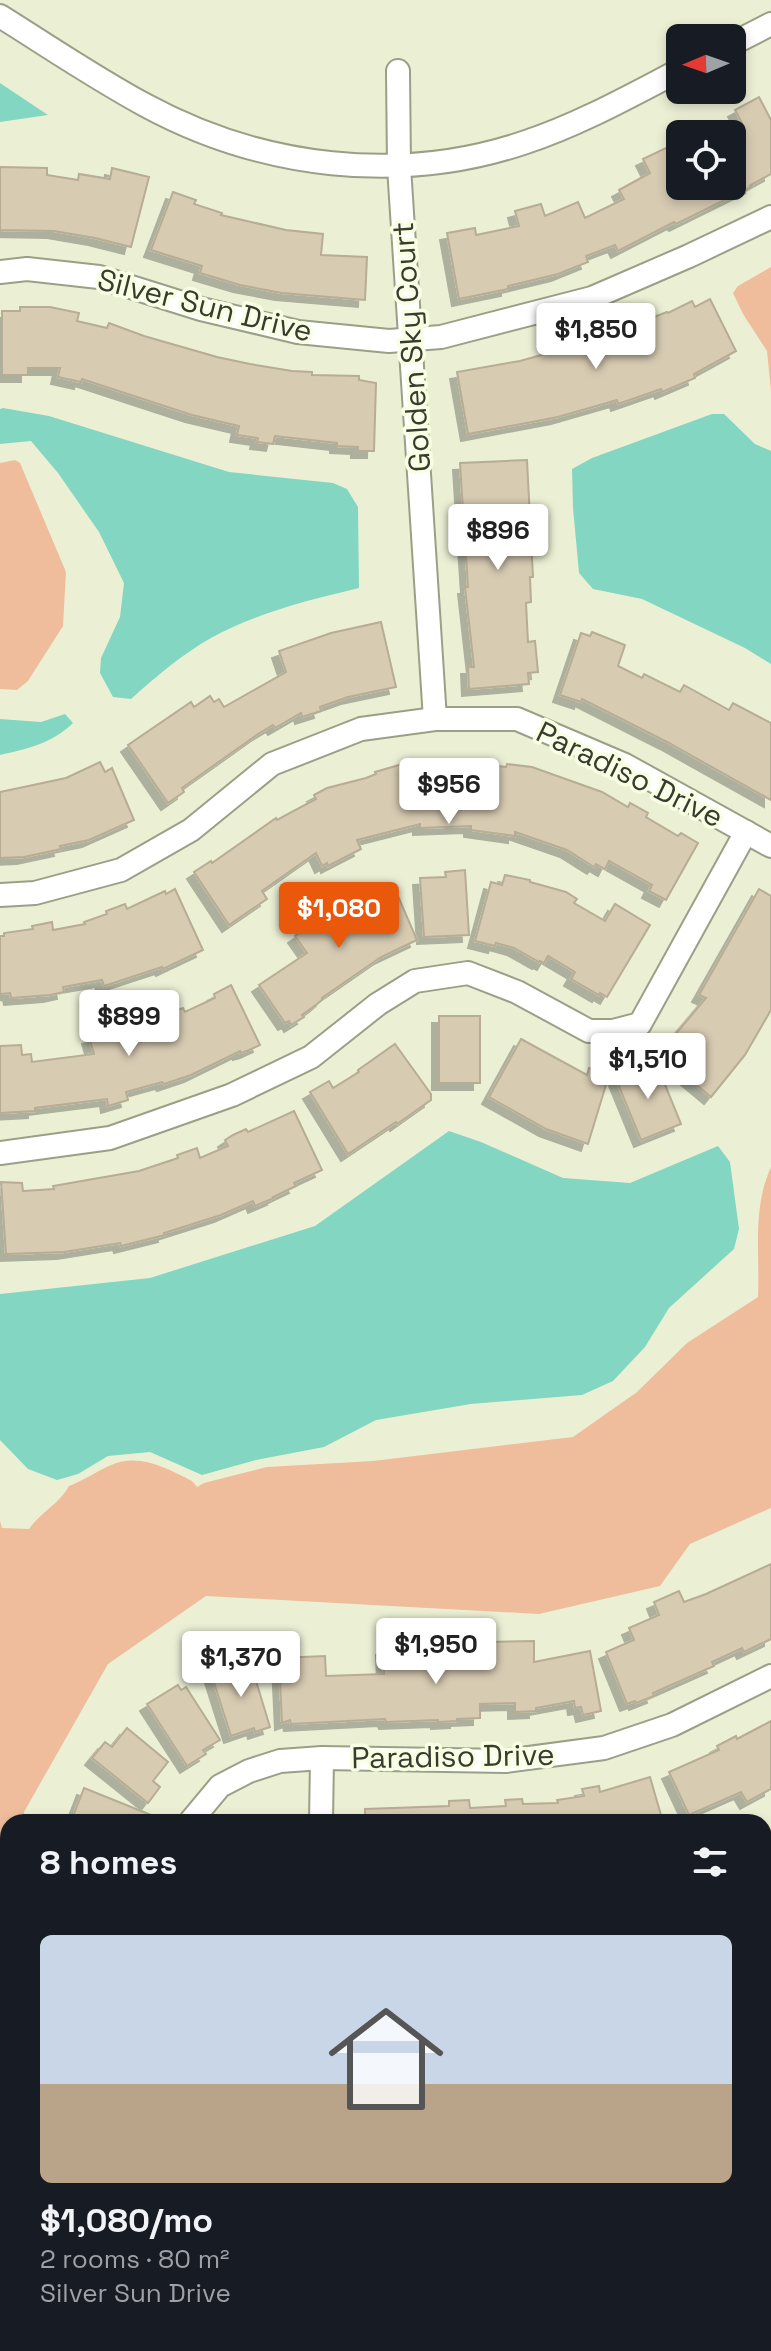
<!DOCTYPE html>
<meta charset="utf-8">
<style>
body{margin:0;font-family:"Space Grotesk",sans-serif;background:#242831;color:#f1f3f6;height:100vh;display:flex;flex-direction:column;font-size:30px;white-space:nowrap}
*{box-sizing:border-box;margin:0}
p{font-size:26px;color:#9ea1a6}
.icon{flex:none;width:44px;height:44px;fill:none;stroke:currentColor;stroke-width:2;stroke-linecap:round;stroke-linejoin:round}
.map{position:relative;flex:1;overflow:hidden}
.details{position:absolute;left:0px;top:1814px;width:772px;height:538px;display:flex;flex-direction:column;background:#171b24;border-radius:24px 24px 0 0;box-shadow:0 4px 12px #0003}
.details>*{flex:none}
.needle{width:52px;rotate:268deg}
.controls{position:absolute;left:666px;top:24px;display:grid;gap:16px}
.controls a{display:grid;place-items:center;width:80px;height:80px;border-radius:12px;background:#171b24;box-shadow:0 4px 12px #0003;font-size:40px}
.price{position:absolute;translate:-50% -68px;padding:0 18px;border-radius:8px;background:#fff;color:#222;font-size:26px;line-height:52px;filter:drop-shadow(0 2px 4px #0008)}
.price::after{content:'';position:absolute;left:50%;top:48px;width:24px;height:18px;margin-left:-12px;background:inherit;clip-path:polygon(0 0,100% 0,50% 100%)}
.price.active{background:#ea580c;color:#fff}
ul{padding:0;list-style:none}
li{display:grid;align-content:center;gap:16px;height:424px;padding:0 40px}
li span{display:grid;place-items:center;height:248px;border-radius:12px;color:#555}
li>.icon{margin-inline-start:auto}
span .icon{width:144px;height:144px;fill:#fffc;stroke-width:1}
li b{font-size:34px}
h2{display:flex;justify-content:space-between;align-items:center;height:96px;padding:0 40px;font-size:34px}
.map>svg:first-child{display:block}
.green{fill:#efbd9b}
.water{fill:#83d6c1}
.building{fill:#d7cbb2;stroke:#b7ac94;stroke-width:2;filter:url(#shadow)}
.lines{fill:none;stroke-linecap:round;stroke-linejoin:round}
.minor-casing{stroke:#9a9f86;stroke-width:26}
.tertiary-casing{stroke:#9a9f86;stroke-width:30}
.minor{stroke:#fff;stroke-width:22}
.tertiary{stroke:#fff;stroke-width:26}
.labels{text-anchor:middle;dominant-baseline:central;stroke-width:7;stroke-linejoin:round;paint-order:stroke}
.street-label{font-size:30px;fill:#393b30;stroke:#f8fee2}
</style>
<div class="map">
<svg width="771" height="2351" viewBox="0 0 771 2351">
<defs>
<filter id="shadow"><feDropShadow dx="-7" dy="7" stdDeviation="0" flood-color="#0004"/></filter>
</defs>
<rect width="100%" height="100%" fill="#ebf0d5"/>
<!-- green -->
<g class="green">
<path d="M771,267v124l-4,-40 -24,-37 -10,-21 5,-7z"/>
<path d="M15,460l5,3 46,109 -3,54 -35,55 -11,9 -17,-1v-226z"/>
<path d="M771,1167v341l-81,36 -30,42 -121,28 -333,-18 -98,68 -84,148 1,10h-17v32l-8,9v-342l2,7 27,1c11,-16 31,-26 40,-43 14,-5 26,-14 40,-20 29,-14 57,2 83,15l5,6 7,-4 63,-16 106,-6 200,-24 64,-45 50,-49 71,-46c2,-45 -6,-88 13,-130z"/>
<path d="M771,2334v17h-97l40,-7h50v-9z"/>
</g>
<!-- water -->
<g class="water">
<path d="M0,83l48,32 -48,7z"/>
<path d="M3,408l46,8 180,56 104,11 14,6 11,18 1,81c-50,12 -103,25 -148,50 -27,15 -57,40 -80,61l-18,-2 -13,-24 1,-15 19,-41 4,-34 -25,-51 -41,-59 -27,-32 -31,3v-35z"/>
<path d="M712,414h12l31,30 16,7v213l-26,-16 -103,-49 -49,-10 -14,-16 -6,-65 -1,-39 20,-11z"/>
<path d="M65,714l8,9c-20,20 -46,26 -73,32v-36l41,3z"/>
<path d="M449,1131l32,11 82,36 67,5 88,-37 12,16 9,67 -5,20 -65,59 -24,39 -32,34 -31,14 -111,9 -95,16 -52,27 -68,13 -54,15 -52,-23 -42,4 -30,18 -21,6 -29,-11 -28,-29v-146l150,-16 165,-52z"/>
<path d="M8,1868v344l-8,-2v-301l4,-37z"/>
<path d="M771,2113v82l-7,1v-81z"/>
</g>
<!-- building -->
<g class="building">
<path d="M759,97l12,23v54l-22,12h4l-77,38 -2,-2 -56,29 -3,-6 -29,11 2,6 -30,12 -50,12v3l-49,10 -12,-66 28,-5 1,7 43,-9 -4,-15 26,-7 4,12 33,-14 7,16 39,-19 -5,-9 31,-17 -7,-14 25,-12 4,7 8,-4v36h52v-55l11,-6 -8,-15z"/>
<path d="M0,167l47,1v7l31,5 1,-6 31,5 2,-11 37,9 -18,70 -36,-9 -41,-7 -54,-1z"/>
<path d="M173,192l23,8 -2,4 28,9 -1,2 65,15 37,4 -2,21 46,2 -2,43 -83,-7 -42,-8 -40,-12 2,-7 -51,-16z"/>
<path d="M710,299l26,52 -42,23 1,4 -33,14 -1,-3 -43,15 -1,-4 -59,17 -90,17 -11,-62 63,-11 39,-11 -1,-3 19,-6 1,5 25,-9 1,3 18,-6 1,2 29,-12 -3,-5 18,-7 1,1 24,-12 3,6z"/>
<path d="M20,307h30l29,6 -2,8 30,7 2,-5 35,13 73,21 33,7 42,7 20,1v3l47,1v4l17,3 -2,68h-16v-4l-21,-1v-3l-62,-7 -2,8 -16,-2 1,-4 -21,-3 2,-9 -47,-11 -110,-36 -1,3 -23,-5 2,-9h-32v7h-26v-64h18z"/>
<path d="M527,460l6,117h-3l1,25 -5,1 2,39 7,-1 3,31 -10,1 1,11 -60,5 -1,-22h6l-9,-80h3l-8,-124z"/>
<path d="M381,622l15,65 -48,10 -28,10 1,4 -19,6 -1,-4 -26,15 -2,-3 -15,9 -76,54 2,4 -16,11 -40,-58 63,-43 3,5 16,-11 4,6 5,-3 5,8 62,-35 -7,-21 52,-18z"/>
<path d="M592,632l33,13 -7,21 24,12 2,-4 36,18 4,-7 45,25 4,-7 38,20v77l-104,-58 -85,-43 -1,3 -21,-7 21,-62 9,3z"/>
<path d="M100,762l5,10 7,-4 22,52 -45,20 -29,6 1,3 -37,8 -24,1v-66l66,-14z"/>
<path d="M434,762v3l37,-2 35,4 1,-3 25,3 70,25 26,15 2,-4 18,10 -2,4 32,19 3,-3 17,10 -32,57 -17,-9 3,-6 -43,-24 -4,8 -9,-5 -2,3 -27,-17 -52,-18v4l-44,-6v-4l-51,2v-4l-63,16 4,9 -33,17 -1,-3 -5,3 -6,-13 -54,38 5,8 -38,26 -35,-53 17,-11 1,2 64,-45 1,2 39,-21 -2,-4 13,-7 39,-10 10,-4 -1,-2 31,-9z"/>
<path d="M465,870l4,65 -45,2 -4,-59 26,-1 -1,-5z"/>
<path d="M505,875l25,5v2l36,10 11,7 -3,4 31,18 10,-17 35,21 -43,72 -7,-4 -1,2 -28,-16 4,-7 -27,-16 -4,7 -4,-2 -1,1 -25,-14 -18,-5 -1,3 -20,-5 16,-59 11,3z"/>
<path d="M383,884l4,9 8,-4 22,51 -36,17 -59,41 1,1 -7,6 -14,10 2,2 -13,8 -2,-4 -4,2 -26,-38 48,-32 -12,-17 54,-38z"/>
<path d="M175,889l28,61 -40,19 -1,-2 -58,19 -2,-6 -39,7 1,5 -14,3 -39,3 -1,-5 -10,1v-58h4v-3l29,-4 -1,-3 20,-4 1,8 32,-6 -1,-2 23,-8 -1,-3 19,-7 2,5 38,-18 1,3z"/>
<path d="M759,889l12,7v114l-26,45 -34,42 -48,-40 14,-18 -3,-3 32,-38 -7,-3z"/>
<path d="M231,985l29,60 -13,6 -7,2v-2l-49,24 -27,9 -2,-2 -36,10 2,8 -20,6 -1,-7 -72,9v3l-35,2v-67l21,-1 1,10 9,-1 1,8 62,-8 -5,-17 45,-11 49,-18 2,4 30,-14 -1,-4z"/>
<rect x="439" y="1016" width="41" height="67"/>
<path d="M521,1039l66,36 2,-7 20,7 -21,69 -42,-15 -57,-32z"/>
<path d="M395,1044l36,50v6l-34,24 -1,-2 -48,32 -38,-62 19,-11 4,7 26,-16 -1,-2z"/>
<path d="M655,1060l26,64 -40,16 -25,-61z"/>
<path d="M294,1111l28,59 -28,13 2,3 -23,11 1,1 -19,8 -2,-5 -32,14 -57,18 1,2 -44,11 -1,-3 -56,9 -58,2 -5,-72 21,1 1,8 31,-2 -1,-3 86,-15 39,-13 -1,-3 20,-7 3,10 28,-12 -3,-6 8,-5 13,-6 2,3z"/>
<path d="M771,1564v75l-27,13 -2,-4 -30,14 2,4 -61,27 1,3 -18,7 -1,-2 -8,3 -21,-52 28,-12 -5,-12 30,-13 -5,-13 25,-11 5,11 22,-8z"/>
<path d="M534,1641v21l56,-11 11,60 -18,4 -2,-8 -6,1 -1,-7 -38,7v3l-21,1v-9l-35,1v14l-23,1v2l-19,1v-2l-52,2 -1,-3 -94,5 -1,-4 -8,3 -3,-65 46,-2 1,20 58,-2 -1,-26 43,-2v10l63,-3v-11z"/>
<path d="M250,1661l20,66 -15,5 -1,-4 -23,8 -20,-63z"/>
<path d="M178,1685l3,5 5,-3 34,53 -17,10 3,4 -19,12 -40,-62z"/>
<path d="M771,1721v68l-24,13 -6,-10 -52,23 -20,-43 50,-22 -2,-4 19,-10 1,3z"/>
<path d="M127,1728l41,34 -15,19 7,6 -12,16 -56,-45 13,-16 7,5z"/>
<path d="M650,1777l13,45h-298v-13l84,-3v-5l20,-1 1,8 36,-2 -1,-6 17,-1 1,5 35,-1 -1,-3 27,-4 -2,-7 17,-3 1,6z"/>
<path d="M84,1788l82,33v1h-95z"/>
</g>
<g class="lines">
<!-- minor casing -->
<g class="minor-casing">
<g id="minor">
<path d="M0,16c48,30 95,62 145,89 116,63 255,80 381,37 54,-18 104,-46 154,-72"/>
<path d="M732,44l39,-20"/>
<path d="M398,71l1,96 36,552"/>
<path d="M0,272l27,-3 72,8 102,32 97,23 91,9 52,-4 151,-39 97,-42 82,-39"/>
<path d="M0,895l35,-2 86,-23 70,-40 81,-66 89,-35 74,-10h82l108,46 146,81"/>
<path d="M0,1153l110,-15 122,-43 79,-38 67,-53 37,-23 53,-8 49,19 72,39h24l27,-7 106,-192"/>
<path d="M190,1822l30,-36 29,-15 31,-10 42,-3 184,3 98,-13 68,-23 99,-49"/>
<path d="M321,1822l1,-64"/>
<path d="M764,1960l7,-3"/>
</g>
</g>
<!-- tertiary casing -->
<g class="tertiary-casing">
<g id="tertiary">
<path d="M764,2242l7,-1"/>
<path d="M0,2271l8,2"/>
<path d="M764,2295l7,-1"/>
<path d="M0,2322l8,2"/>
<path d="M141,2344c108,7 224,4 333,0"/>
</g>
</g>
<!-- minor -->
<use href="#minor" class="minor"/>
<!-- tertiary -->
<use href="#tertiary" class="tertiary"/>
</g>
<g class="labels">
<!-- street labels -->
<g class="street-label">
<text transform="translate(205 305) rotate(14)">Silver Sun Drive</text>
<text transform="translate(411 347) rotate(-94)">Golden Sky Court</text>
<text transform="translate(630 774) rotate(26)">Paradiso Drive</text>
<text transform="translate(453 1756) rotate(-1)">Paradiso Drive</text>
</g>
</g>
</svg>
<div class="controls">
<a><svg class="needle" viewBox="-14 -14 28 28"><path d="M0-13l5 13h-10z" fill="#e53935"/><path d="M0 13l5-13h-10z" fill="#9ea1a6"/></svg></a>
<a><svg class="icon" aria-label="locate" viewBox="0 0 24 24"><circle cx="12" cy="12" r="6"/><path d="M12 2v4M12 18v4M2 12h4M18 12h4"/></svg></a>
</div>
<b class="price" style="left:596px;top:371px">$1,850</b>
<b class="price" style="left:498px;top:572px">$896</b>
<b class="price" style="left:449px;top:826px">$956</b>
<b class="price active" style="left:339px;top:950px">$1,080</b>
<b class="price" style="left:129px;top:1058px">$899</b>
<b class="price" style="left:648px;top:1101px">$1,510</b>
<b class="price" style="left:436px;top:1686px">$1,950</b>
<b class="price" style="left:241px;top:1699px">$1,370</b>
<section class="details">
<h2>8 homes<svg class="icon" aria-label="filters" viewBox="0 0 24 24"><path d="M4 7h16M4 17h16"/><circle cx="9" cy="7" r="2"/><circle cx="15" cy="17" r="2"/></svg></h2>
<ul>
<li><span style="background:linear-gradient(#c9d6e8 60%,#b9a48a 0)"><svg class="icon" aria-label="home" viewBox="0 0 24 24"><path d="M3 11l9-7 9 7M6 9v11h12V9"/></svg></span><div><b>$1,080/mo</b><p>2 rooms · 80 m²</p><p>Silver Sun Drive</p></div></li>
</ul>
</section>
</div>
